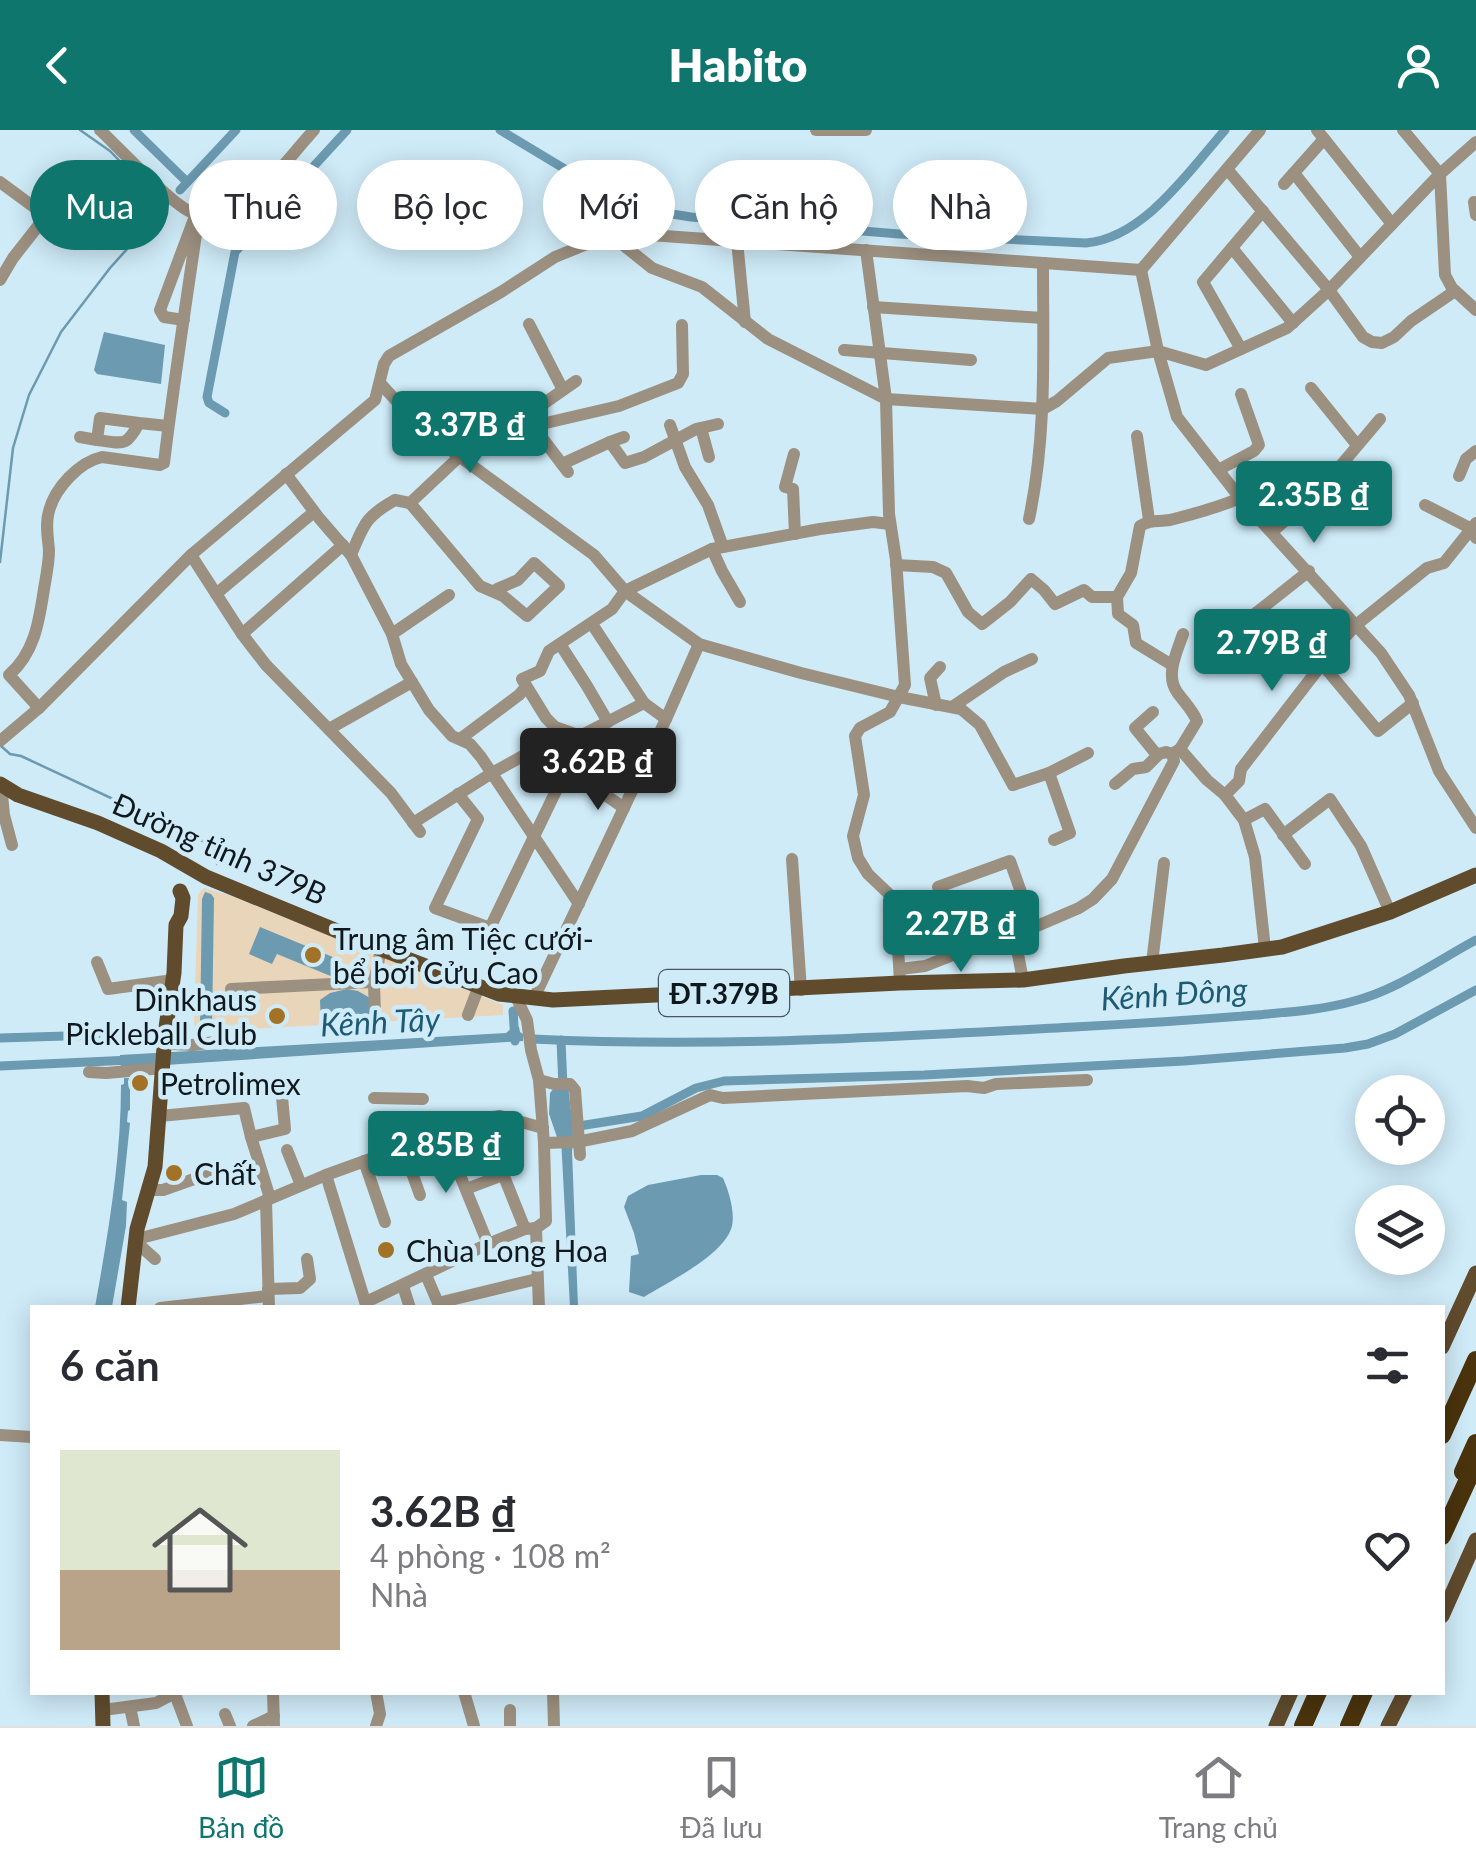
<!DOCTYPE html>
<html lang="vi">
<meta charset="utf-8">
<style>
body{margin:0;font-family:Lato,sans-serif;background:#f2f2f3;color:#2b2b33;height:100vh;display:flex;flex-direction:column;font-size:38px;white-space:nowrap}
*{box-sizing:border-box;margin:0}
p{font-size:32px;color:#7c7c81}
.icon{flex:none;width:55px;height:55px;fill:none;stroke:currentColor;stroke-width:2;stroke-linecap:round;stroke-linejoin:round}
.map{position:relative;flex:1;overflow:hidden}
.side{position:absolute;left:30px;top:1175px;width:1415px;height:390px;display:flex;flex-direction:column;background:#fff;border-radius:0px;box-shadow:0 5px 25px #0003}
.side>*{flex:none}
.hud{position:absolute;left:30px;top:30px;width:1418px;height:90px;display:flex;gap:20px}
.controls{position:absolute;left:1355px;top:945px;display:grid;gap:20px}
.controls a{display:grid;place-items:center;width:90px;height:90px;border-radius:50%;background:#fff;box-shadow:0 5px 25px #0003;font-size:50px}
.price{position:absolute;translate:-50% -85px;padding:0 22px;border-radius:10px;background:#0f766e;color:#fff;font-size:32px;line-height:65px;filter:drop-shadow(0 2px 5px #0008)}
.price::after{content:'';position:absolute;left:50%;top:60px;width:30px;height:22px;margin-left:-15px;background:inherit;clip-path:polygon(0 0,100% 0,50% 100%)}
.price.current{background:#222;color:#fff}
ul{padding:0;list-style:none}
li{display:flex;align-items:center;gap:30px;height:250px;padding:0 30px}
li span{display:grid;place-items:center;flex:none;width:280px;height:200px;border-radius:0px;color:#555}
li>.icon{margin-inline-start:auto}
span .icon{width:120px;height:120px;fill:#fffc;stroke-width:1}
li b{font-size:42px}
h2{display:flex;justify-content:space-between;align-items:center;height:120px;padding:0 30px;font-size:42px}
.pill{padding:0 35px;border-radius:45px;background:#fff;box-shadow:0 5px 25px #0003;font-size:35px;line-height:90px}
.pill.current{background:#0f766e;color:#fff}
header{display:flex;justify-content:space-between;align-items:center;height:130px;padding:0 30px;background:#0f766e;color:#fff;font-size:45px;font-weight:800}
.tab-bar{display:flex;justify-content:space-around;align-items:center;height:140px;border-top:2px solid #e1e1e2;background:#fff;font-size:28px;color:#7c7c81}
.tab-bar a{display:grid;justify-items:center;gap:5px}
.tab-bar .current{color:#0f766e}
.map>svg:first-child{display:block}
.pitch{fill:#e8d5ba}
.water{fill:#6b9ab1}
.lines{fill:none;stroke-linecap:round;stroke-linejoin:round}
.stream{stroke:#6b9ab1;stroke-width:2.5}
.canal{stroke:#6b9ab1;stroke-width:9}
.minor{stroke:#9c9080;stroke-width:12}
.major{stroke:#604b2d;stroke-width:15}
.highway{stroke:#4a330d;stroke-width:18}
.poi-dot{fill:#a27326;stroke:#cfebf8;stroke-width:4}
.labels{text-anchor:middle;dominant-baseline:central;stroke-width:9;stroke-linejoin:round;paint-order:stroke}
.shield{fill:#cfebf8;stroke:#49575f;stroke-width:2.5}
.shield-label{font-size:28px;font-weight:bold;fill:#0f181d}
.street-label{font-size:30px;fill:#0f181d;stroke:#cfebf8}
.poi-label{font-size:30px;fill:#0f181d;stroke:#cfebf8;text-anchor:start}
.water-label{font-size:32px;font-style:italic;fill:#1d5a73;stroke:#cfebf8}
</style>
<header><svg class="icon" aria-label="back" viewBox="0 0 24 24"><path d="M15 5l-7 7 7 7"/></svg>Habito<svg class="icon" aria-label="person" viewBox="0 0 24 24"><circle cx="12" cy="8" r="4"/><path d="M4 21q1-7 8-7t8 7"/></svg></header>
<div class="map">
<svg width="1476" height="1596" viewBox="0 0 1476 1596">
<rect width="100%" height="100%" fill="#cfebf8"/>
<!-- pitch -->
<path class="pitch" d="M204,758l27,8 272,109v10l-273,15 -36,-4 4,-132z"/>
<!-- water -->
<g class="water">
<path d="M104,202l61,13 -4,39 -64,-10 -3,-4z"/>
<path d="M205,762l6,2 3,4 -2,130 -12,-1 2,-128z"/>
<path d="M260,797l80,33 -7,17 -56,-23 -5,10 -23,-10z"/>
<path d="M347,859l11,2 12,7 2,21 -51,4 -1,-23 10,-7z"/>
<path d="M513,897h6l1,5 3,2v7l-402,27 -1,-13 386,-22z"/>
<path d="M124,948h6v32l-2,1 -1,11 3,1 -8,77 5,2 -1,24 -14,81h-17c13,-73 26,-147 26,-222l3,-1z"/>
<path d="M568,955l6,53 -2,13 6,156h-8l-9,-169 -4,-1 -8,-23 1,-21 4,-5z"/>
<path d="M701,1045h16l6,3c6,14 12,33 9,48 -7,29 -64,56 -88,71l-15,-5 2,-36 8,-2 -5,-21 -10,-26 4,-11 20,-11z"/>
</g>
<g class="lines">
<!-- stream -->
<g class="stream">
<path d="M80,0l30,21 25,26"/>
<path d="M141,53l20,27"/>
<path d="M0,432l13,-114 16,-53 32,-63 49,-64 54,-60"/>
<path d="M1,616l9,8 11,2 182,85 10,10 4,13"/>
</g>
<!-- canal -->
<g class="canal">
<path d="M134,0l53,52"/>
<path d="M500,0l128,77 63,10 208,17 187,9c58,-5 103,-72 139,-113"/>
<path d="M180,60l56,-60"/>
<path d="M225,283l-16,-10 -2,-6 28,-145 112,-122"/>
<path d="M0,908l99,-3"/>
<path d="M533,909c180,9 361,-2 541,-12 60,-3 121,-7 182,-12 33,-3 66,-5 98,-14 43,-11 83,-40 122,-61"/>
<path d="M561,910l2,47"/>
<path d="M515,911l-2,-30h5"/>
<path d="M0,936l131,-6"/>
<path d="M579,996l63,-10 54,-28 28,-7 200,-6 260,-14 161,-13 23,-4 27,-10 81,-44"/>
</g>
<!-- minor -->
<g class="minor">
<path d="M100,0c18,17 73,76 93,83 19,6 43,-2 58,-14 22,-19 43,-47 63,-69"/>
<path d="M816,0h50"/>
<path d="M1317,0l75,94"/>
<path d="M1403,0l37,44 5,101 7,13 24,22"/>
<path d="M1227,39l102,121 34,47 9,5 10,1 12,-6 17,-16 44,-30"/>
<path d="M1294,43l66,84"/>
<path d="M0,52l46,34 -33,42 -13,22"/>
<path d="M1284,54l40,-45"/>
<path d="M1474,72l2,13"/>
<path d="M46,86l7,-6 14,-23"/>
<path d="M650,105l491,35 119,-140"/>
<path d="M737,111l8,81"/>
<path d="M1232,118l61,75"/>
<path d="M866,120l20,149 3,115 7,46 9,125 -15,27 -30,16 -5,8 9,59 -11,41 5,22 10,16 22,21 6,15 4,73"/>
<path d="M1141,140l17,81 19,66 63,81 141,155 28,42 30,76 37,57"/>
<path d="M873,177l170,11"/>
<path d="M529,194l34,66"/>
<path d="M1241,219l-38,-67 60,-71"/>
<path d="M844,220l127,10"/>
<path d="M380,253l42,46 172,126 31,36 74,53 102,29 98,24 62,12 19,16 33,60 36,-12 21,60 -16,7"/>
<path d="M1311,258l46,57"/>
<path d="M530,292l38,50"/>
<path d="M139,293l-39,-5 -3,22c26,3 29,8 42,-17l29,3"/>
<path d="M670,295l15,42 23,38 15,42"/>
<path d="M533,296l86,-20 59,-23 5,-9 -1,-49"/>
<path d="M701,298l8,29"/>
<path d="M1137,306l12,84"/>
<path d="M80,307l17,3"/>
<path d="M624,307l-14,5 15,21 19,-6 52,-28 22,-5"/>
<path d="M794,324l-9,33 8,2 2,45"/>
<path d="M562,334l48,-22"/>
<path d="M1218,340l36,-19 5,-6 -18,-51"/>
<path d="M286,344l33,44 32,37 41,79 9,30 28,46 23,26 18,8 11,13 98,147"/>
<path d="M1459,346l7,-17 10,-8"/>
<path d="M410,373l70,83 23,10 24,20 32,-30 -25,-23 -16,17 -21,9"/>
<path d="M1425,375l45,23 6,10"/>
<path d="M1029,389c18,-84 14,-171 14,-256"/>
<path d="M1272,402l48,-42 60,-71"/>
<path d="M712,419l10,22 18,31"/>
<path d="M191,425l51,79 24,31 125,128 29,39"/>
<path d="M351,425c13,-31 14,-38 44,-55l15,3 49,-46 53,-39 14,-2 50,-35"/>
<path d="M896,435l37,2 13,6 22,39 14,12 28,-22 21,-23 13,11 11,14 29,-14 8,7h25"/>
<path d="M216,464l98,-82"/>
<path d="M1256,483l53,-42"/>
<path d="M592,494l52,79 22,16"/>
<path d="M242,504l101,-89"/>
<path d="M392,504l57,-39"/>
<path d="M1183,504c-6,18 -18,41 -6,58 7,10 15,17 20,29l-17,28 27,31 18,15 19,25 11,37 10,92"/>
<path d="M560,514l27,42 21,36"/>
<path d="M1322,534l56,67 35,-28"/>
<path d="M1172,535l-36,-22 -3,-18 -15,-11 -1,-17 14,-24 9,-47c11,-7 18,-4 30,-6 24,-6 47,-12 70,-22"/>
<path d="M644,573l-64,33 -25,-9 -9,-9 -24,-39 18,-8 9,-20 63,-42 13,-18 87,-42 108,-20 53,-7 17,2"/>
<path d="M936,575l-6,-27 10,-11"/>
<path d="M952,577l52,-35 28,-13"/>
<path d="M39,578l-30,-33c26,-23 30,-54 35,-86 2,-12 5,-26 5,-39 -1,-12 -4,-26 0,-39 6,-23 30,-49 53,-54l58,8 4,-2c10,-83 23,-166 35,-249l-5,5 -34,91 4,7 20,3"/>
<path d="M1153,582l-18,16 22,27"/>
<path d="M329,599l83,-47"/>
<path d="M460,609l59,-44 7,-8"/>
<path d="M0,611l39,-33 152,-153 184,-155 9,-36 5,-8 112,-64 54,-35 49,-20 13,3 35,28 50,19 66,52 118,60 157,10 14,-8 51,-43 50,-7 48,14 81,-37 42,-38 111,-116 36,-32"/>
<path d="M1049,643l39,-20"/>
<path d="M1,654l3,31 8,30"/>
<path d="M1115,654l18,-15 13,-2 13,-13 7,-2 6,2"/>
<path d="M458,664l20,25 -43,89 55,20 77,-160 57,40"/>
<path d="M1225,665l14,-14 2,-12 88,-114 27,-30 71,-57 17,-5 32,-40"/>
<path d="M1244,690l21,-11 40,55"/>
<path d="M413,693l79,-50 49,-27"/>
<path d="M1283,705l47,-36 31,47 29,66"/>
<path d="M792,729l9,131"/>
<path d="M938,757l72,-26 16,45 4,23 -15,10 8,41"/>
<path d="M1030,799l49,-21 14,-9 19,-20 62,-118 -2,-7 8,-5"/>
<path d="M97,832l11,27 65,-9"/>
<path d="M1152,833l12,-100"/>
<path d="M900,839l25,-3 46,-18 44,-9"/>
<path d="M374,852l1,35"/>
<path d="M231,859l143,-7 7,-33"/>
<path d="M516,867l11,23 4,30 8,30 5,63 2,78 -10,7"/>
<path d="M534,868l132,-279 33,-75"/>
<path d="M468,885l11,-29"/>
<path d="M171,914l22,1 35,-5"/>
<path d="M89,942l17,1 58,-5"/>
<path d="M539,950l15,4h16l5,6 5,65"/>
<path d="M374,968l49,1"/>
<path d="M160,986l84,-8 7,29 19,61"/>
<path d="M481,989l44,110 11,-1 3,80"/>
<path d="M442,1001l46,113"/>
<path d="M251,1007l34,-8 -3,-32"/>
<path d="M544,1013l33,-1 55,-11 78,-36 13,3 244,-12 17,2 12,-4 91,-4"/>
<path d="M403,1018l17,47"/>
<path d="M287,1020l14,35"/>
<path d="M364,1031l21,61"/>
<path d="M326,1045l155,-56 19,-3 43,12"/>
<path d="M466,1059l37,-14"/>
<path d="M149,1060h14l48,-17"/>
<path d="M266,1070l3,108"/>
<path d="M137,1109l97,-25 92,-39 41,133"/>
<path d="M136,1112l19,17"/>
<path d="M426,1145l12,28 99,-24"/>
<path d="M403,1156l7,22"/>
<path d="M268,1159l32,-1 10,-9 -3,-20"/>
<path d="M366,1172l122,-58 37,-15"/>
<path d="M160,1178l108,-12"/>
<path d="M0,1305l32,2"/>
<path d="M273,1562l1,34"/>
<path d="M376,1562l4,22 -4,12"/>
<path d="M464,1562l10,34"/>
<path d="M553,1562l1,34"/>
<path d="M175,1564l12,32"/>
<path d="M130,1577l4,19"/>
<path d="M103,1580l53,-7 21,-11"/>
<path d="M225,1584l5,12"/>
<path d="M253,1596l21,-10"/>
<path d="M510,1596v-16"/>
</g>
<!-- major -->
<g class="major">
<path d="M0,654l18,11 80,28 63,28 45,26 175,72 118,45 54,6 347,-17 123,-3 101,-14 99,-11 59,-8 108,-35 86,-37"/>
<path d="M128,1178l9,-79 18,-62 10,-133 9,-61 2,-48 5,-9 2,-18 -3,-7"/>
<path d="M1442,1217l34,-74"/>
<path d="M1442,1486l34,-76"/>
<path d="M102,1562l1,34"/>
<path d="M1276,1596l15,-34"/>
<path d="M1388,1596l17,-34"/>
</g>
<!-- highway -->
<g class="highway">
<path d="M1442,1305l34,-75"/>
<path d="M1463,1342l13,-29"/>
<path d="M1442,1406l34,-74"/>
<path d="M1303,1596l15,-34"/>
<path d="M1349,1596l15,-34"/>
</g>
</g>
<!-- markers -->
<g class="poi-dot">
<circle cx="313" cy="825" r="10"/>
<circle cx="277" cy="886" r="10"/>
<circle cx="140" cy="953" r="10"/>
<circle cx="174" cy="1043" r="10"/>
<circle cx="386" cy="1120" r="10"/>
</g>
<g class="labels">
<!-- shield labels -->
<rect class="shield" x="659" y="840" width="130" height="46" rx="8"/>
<g class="shield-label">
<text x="724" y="863">ĐT.379B</text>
</g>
<!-- street labels -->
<g class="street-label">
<text transform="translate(220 718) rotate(24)">Đường tỉnh 379B</text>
</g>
<!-- poi labels -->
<g class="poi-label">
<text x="333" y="808">Trung âm Tiệc cưới-<tspan x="333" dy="34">bể bơi Cửu Cao</tspan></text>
<text x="257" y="869" text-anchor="end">Dinkhaus<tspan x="257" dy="34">Pickleball Club</tspan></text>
<text x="160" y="953">Petrolimex</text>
<text x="194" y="1043">Chất</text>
<text x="406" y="1120">Chùa Long Hoa</text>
</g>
<!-- water labels -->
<g class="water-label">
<text transform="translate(1174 863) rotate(-4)">Kênh Đông</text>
<text transform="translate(380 891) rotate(-3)">Kênh Tây</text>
</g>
</g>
</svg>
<div class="controls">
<a><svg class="icon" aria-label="locate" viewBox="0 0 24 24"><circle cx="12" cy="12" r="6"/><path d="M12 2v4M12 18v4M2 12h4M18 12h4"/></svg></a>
<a><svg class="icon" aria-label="layers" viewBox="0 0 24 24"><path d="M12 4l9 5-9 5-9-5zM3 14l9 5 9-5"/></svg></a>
</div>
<b class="price" style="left:470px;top:346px">3.37B ₫</b>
<b class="price" style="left:1314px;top:416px">2.35B ₫</b>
<b class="price" style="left:1272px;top:564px">2.79B ₫</b>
<b class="price current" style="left:598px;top:683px">3.62B ₫</b>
<b class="price" style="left:961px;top:845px">2.27B ₫</b>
<b class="price" style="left:446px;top:1066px">2.85B ₫</b>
<div class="hud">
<a class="pill current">Mua</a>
<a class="pill">Thuê</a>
<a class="pill">Bộ lọc</a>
<a class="pill">Mới</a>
<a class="pill">Căn hộ</a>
<a class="pill">Nhà</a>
</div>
<section class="side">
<h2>6 căn<svg class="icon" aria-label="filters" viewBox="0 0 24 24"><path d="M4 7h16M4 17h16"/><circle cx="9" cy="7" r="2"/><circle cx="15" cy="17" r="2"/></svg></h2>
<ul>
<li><span style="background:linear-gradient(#dfe7d0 60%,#b9a48a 0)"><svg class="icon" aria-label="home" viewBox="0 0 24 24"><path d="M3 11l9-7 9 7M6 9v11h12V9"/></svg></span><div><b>3.62B ₫</b><p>4 phòng · 108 m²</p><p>Nhà</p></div><svg class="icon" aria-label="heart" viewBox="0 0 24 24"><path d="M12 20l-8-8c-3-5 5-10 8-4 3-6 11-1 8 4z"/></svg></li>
</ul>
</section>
</div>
<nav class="tab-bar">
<a class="current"><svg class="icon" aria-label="map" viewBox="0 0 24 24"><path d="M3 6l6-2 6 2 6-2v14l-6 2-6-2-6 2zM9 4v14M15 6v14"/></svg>Bản đồ</a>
<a><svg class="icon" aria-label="saved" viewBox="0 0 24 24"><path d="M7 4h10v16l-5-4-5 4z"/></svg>Đã lưu</a>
<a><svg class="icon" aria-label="home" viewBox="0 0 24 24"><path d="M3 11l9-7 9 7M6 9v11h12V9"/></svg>Trang chủ</a>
</nav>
